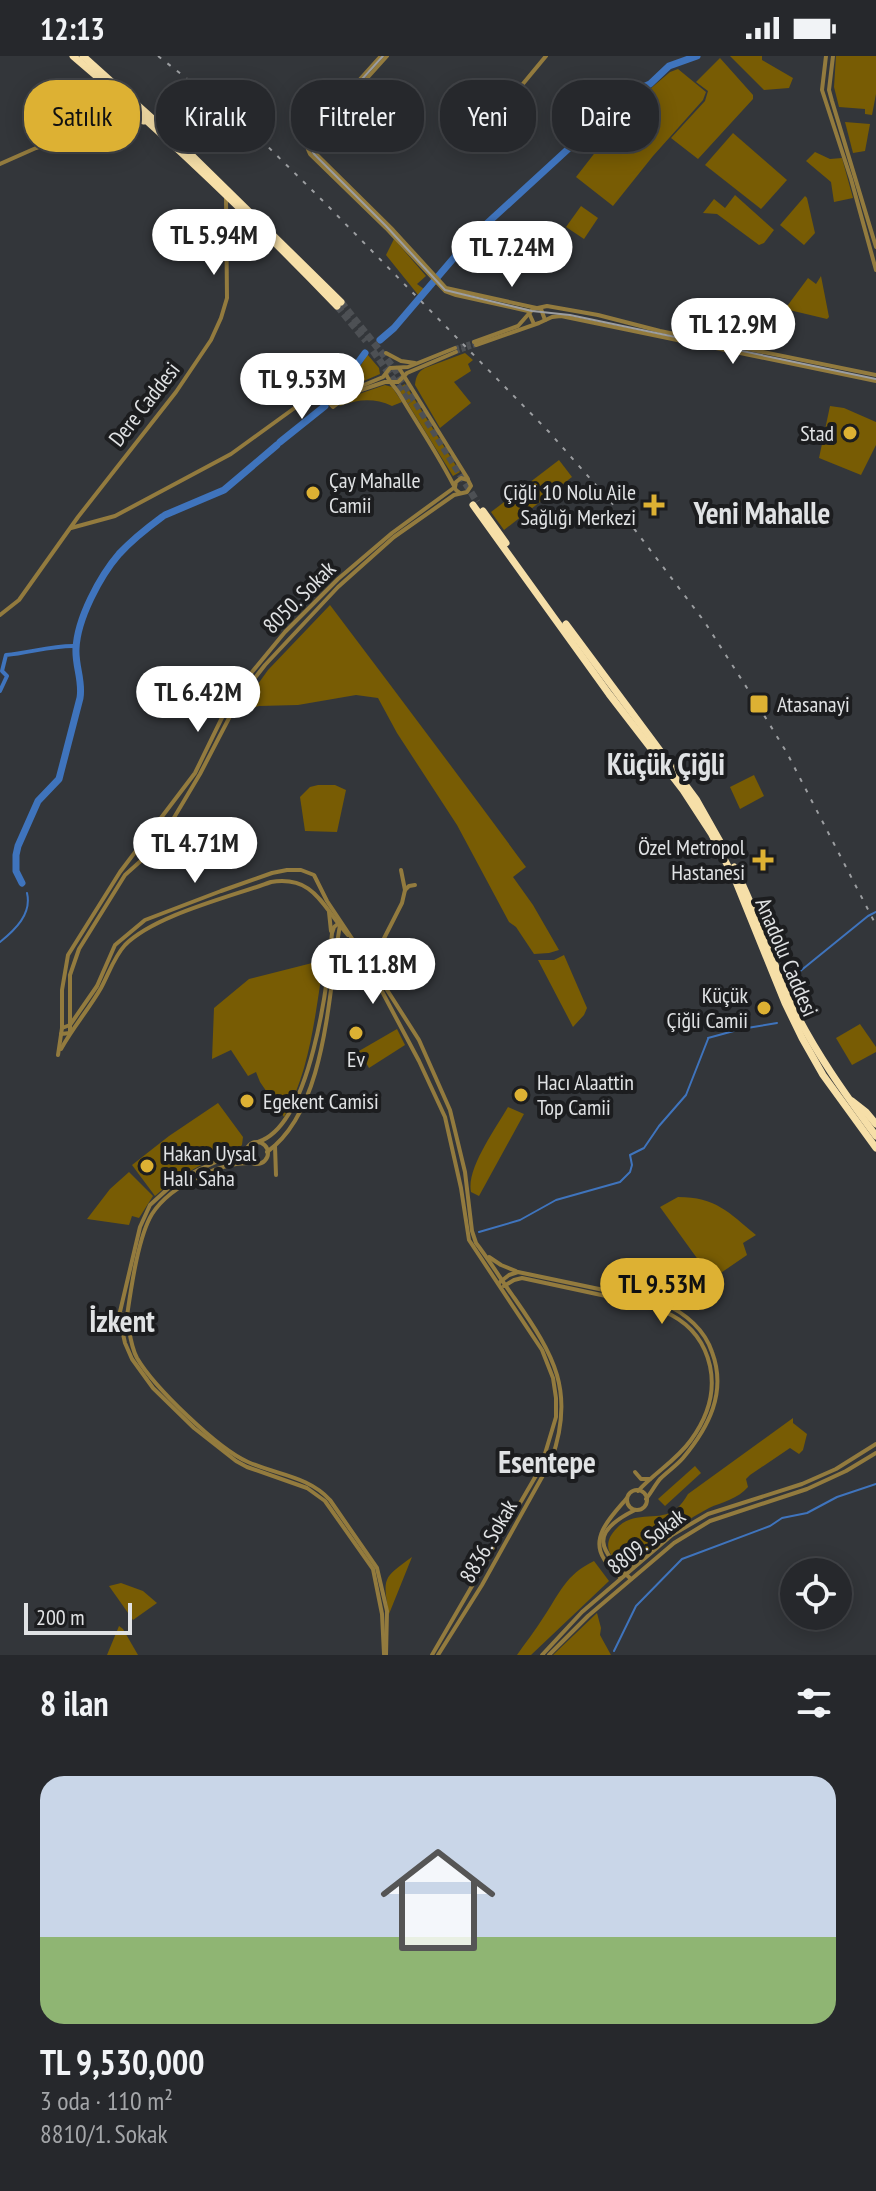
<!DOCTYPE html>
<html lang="tr">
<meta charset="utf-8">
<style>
body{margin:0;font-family:"PT Sans Narrow",sans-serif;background:#2e3034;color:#f1f3f6;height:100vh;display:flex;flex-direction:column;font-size:30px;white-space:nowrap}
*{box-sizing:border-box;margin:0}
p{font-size:26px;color:#a4a6a9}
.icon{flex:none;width:44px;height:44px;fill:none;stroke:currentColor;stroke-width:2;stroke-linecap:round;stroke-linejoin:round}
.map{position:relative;height:1599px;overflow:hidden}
.sheet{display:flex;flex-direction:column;background:#26282c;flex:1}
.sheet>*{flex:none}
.banner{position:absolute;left:24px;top:24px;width:828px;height:72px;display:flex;gap:16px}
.tools{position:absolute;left:780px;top:1502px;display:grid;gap:16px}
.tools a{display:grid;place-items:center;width:72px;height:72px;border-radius:50%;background:#26282c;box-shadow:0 4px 20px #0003,0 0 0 2px #424448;font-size:40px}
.scale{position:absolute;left:24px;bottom:20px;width:108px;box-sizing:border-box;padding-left:8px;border:4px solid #e0e2e4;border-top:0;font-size:22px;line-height:28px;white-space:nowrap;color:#e0e2e4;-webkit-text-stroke:6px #1c1d1f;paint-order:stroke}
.price{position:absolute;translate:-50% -68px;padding:0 18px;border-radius:28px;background:#fff;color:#222;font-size:26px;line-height:52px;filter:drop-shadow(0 2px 4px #0008)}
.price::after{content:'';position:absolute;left:50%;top:48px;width:24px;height:18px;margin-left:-12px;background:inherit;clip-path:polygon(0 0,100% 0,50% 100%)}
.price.on{background:#ddb133;color:#111}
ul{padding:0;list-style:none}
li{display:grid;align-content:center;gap:16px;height:424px;padding:0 40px}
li+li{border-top:2px solid #424448}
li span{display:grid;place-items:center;height:248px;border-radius:24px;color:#555}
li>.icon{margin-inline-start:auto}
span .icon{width:144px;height:144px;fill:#fffc;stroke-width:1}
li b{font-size:34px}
h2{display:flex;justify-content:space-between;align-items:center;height:96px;padding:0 40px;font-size:34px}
.tag{padding:0 28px;border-radius:32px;background:#26282c;box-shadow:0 4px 20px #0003,0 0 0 2px #424448;font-size:28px;line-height:72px}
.tag.on{background:#ddb133;color:#111}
.status{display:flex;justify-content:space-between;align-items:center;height:56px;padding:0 40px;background:#26282c;direction:ltr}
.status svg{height:22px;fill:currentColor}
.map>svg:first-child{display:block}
.green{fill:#785c04}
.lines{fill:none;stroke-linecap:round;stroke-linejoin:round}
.stream{stroke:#3f74bd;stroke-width:2}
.canal{stroke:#3f74bd;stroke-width:4}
.river{stroke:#3f74bd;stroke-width:7}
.minor-tunnel{stroke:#4d5054;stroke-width:4;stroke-dasharray:4 2;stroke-linecap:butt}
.highway-tunnel{stroke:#4d5054;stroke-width:7;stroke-dasharray:7 3.5;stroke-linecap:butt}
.minor{stroke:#937b3e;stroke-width:4}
.highway{stroke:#f6dfa8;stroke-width:7}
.tram{stroke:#9c9ea1;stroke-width:2}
.rail{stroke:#9c9ea1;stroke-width:2;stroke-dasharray:4 8;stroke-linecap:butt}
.poi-dot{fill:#ddb133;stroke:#1c1d1f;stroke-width:3}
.labels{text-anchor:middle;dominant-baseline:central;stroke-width:8;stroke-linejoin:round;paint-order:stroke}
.street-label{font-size:22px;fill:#e0e2e4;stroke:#1c1d1f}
.poi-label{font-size:22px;fill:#e0e2e4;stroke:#1c1d1f;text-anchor:start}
.district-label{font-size:30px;font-weight:bold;fill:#e0e2e4;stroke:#1c1d1f}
</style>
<div class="status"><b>12:13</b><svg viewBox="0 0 49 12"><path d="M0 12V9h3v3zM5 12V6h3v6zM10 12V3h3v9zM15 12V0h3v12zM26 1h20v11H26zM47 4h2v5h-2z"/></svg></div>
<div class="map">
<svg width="876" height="1599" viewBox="0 0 876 1599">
<rect width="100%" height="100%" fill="#33363a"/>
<!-- green -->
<g class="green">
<path d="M730,0h32v4l31,18 -4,10 -25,2z"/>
<path d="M836,0h40v38l-4,21 -7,-1v-5l-26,-2 -5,-20z"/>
<path d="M720,2l33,37v4l-55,60 -27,-21 34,-37 3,-10 -12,-9z"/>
<path d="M678,13l28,23 -3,8 -50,56 -40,50 -37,-29 21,-27 1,-4 16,-16 1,-6 19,-21 -4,-6 20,-8 20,-17z"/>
<path d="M845,66l25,2 -5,27 -12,2z"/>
<path d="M733,77l54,47 -26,29 -56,-44z"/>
<path d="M815,96l15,7 12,-1 11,40 -19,4 -3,-20 -25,-21z"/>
<path d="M735,139l39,35 -10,13 -5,2 -42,-31 -14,-1 11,-14 11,9z"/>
<path d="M805,140l2,2 8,35 -11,12 -24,-20z"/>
<path d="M581,150l17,12 -14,21 -18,-12z"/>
<path d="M394,183l32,37 -9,8 7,5 -5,7 -33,-41z"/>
<path d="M821,220l8,41 -2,2 -42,-10 23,-31 8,6z"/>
<path d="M465,297l8,7 -5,4 3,7 -17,11 17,21 -31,25 -25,-43c1,-9 3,-13 10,-17z"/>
<path d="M367,298l12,14 1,6 -28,12 -17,14c7,-17 25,-28 32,-46z"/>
<path d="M405,328l55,88 -7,4 -55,-88z"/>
<path d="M385,329l7,2 10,15 -10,4c-18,-8 -33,-7 -52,0l-1,-1 14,-9z"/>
<path d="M830,350l14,2 32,14v23l-15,30 -42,-17z"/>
<path d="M559,404l13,17 -68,53 -13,-18z"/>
<path d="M330,549c66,87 131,174 196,262l-13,10 20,28 26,45 -10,3 -15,1 -18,-27 -7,-5 -52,-97 -60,-92 -19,-35 -22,-3 -58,10 -39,1 -22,7 31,-43z"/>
<path d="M754,719l10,21 -24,13 -10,-22z"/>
<path d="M318,729h17l11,5 -9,42 -32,-1 -5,-34 10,-10z"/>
<path d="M564,899l23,53 -3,7 -11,12 -35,-67h16z"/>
<path d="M324,904c-9,53 -13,109 -40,157l-24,-35 -4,-10 -8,4 -17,-26 -19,9 2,-51 35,-29z"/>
<path d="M860,968l16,23v5l-24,13 -16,-27z"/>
<path d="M397,973l8,16 -36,23 -10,-17z"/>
<path d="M218,1047l25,34 -1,8 -4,4c-29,12 -60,25 -83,47l-23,-31 37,-29z"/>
<path d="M508,1051l16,7 -45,82 -8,-4c-5,-23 25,-64 37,-85z"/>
<path d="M129,1116l24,24 -14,22 -7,-2 -3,9 -42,-6 23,-30z"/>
<path d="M678,1141c38,0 50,15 78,38l-13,8 4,12 -35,24 -52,-72z"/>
<path d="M793,1362v5l14,11 -4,16 -4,4 -9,-6 -40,27 -4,4 2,8c-10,12 -26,15 -39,21 -26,14 -51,32 -73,52 -24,7 -38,-14 -19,-32 18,-19 42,-5 59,-19 5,-4 9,-10 12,-15z"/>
<path d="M695,1410l6,7 -36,33 -7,-7z"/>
<path d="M412,1501l-23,57c-6,-37 -7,-35 23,-57z"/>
<path d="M594,1505l15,20 -78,74h-14c8,-12 18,-24 26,-37 17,-25 22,-43 51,-57z"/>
<path d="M121,1527l22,8 14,12 -24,17 -24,-34z"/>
<path d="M597,1557l4,15 -1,7 11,20h-58z"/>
<path d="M119,1570l4,3 15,26h-31z"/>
</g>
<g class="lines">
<!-- stream -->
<g class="stream">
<path d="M0,886c15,-12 32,-28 27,-49"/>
<path d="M788,925l80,-65 8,-4"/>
<path d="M708,982l33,-9 36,-6"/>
<path d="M479,1176l41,-12 36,-20 64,-18 10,-10 2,-7 -2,-10 14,-7 15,-22 27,-31 22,-56"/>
<path d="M614,1595l22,-45 46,-47 88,-33 12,-8 25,-5 30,-16 39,-13"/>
</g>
<!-- canal -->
<path class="canal" d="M0,635l7,-15 -5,-5 4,-16c24,-2 46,-10 70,-9"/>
<!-- river -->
<g class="river">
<path d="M380,284l14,-12 76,-89 158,-145 22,-10 19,-18 28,-10"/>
<path d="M330,345l35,-48"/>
<path d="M280,386l45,-36"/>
<path d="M165,459l59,-25 53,-45"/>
<path d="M22,827l-6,-12v-16l2,-9 20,-45 21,-22 21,-81c3,-17 -5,-32 -4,-49 1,-30 24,-73 43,-95 13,-14 28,-26 43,-37"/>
</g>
<!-- minor-tunnel -->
<g class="minor-tunnel">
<path d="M455,292l19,-6"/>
<path d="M456,296l20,-7"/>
</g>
<!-- highway-tunnel -->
<g class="highway-tunnel">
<path d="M341,246l56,70 80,130"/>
<path d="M337,250l29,35"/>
<path d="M373,295l37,52"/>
</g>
<!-- minor -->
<g class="minor">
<path d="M381,0l-74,82v9l3,7 76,74 59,63 11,4 72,16 6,13"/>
<path d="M387,0l-72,80 -3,8 2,8 79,78 53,58 95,21 4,11"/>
<path d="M826,0l-4,34 29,89 25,91"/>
<path d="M833,0l-4,34 3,11 44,146"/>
<path d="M502,53l44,-53"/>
<path d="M0,108l36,-16 83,-27"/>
<path d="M474,286l44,-16 15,-17 14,-3 51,9 62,16 216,44"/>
<path d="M476,289l63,-22 13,-6 9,-1 315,65"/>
<path d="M386,297l15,8 14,2"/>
<path d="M399,312l69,111"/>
<path d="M386,318c3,8 10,14 14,21 19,32 40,62 56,95l4,3"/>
<path d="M355,336l30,-10h13l9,-9 49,-21"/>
<path d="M71,472l44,-12 116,-62 87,-63 15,16 26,-20 24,-10 7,-9 18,-1 47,-19"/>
<path d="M0,559l19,-15 59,-83 98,-125 35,-52 10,-22 6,-20 -1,-101"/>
<path d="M405,834l4,-4 6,-1"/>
<path d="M329,856l2,19"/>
<path d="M366,900l7,5 9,21 37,58 31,70 15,62 7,59 4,12c14,18 26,38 39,56 39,56 61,93 36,162l-69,124 -44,70"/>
<path d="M373,904l29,-57 3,-13 -4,-20"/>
<path d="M62,972l8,-3 27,-39 18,-41 30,-25 76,-29 51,-18 15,-3h14l13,5 13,26 34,51 58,109 26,56 16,71 8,52 73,110 11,28 3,20v19l-15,50 -109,188"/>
<path d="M61,978l9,-1v-58l9,-26 46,-74 38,-34 9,-20 28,-47 40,-77 25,-32 73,-78 56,-50 60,-42 13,-3 4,-6 -3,-6 -7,-2 -5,4 -1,5"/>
<path d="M61,993c12,-22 28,-40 40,-61 8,-15 13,-31 24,-43 30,-30 105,-48 146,-63 45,-7 52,27 77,53"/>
<path d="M58,999l4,-27v-38l6,-35 52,-83 75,-99 38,-78 52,-63 53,-53 54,-46 63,-46"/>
<path d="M258,1086c53,-17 70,-159 74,-209l2,-6 5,-4"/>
<circle cx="257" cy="1097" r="11"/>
<path d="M275,1090l1,29"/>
<path d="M267,1096c60,-43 61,-160 73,-227"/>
<path d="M489,1201l12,8 15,6"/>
<path d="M500,1226l9,-7 9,-3 143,30c22,10 43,26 51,50 15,40 -3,75 -29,106 -7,8 -16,14 -23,21 -5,6 -9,14 -14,20"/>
<path d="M504,1230l10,-6 8,-2c28,6 56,12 84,18 45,9 92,17 104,70 6,28 -3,52 -19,74 -15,21 -36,32 -53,51"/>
<circle cx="123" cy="1264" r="5.5"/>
<path d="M119,1260l21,-89 10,-22 23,-21 25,-14 49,-22"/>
<path d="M127,1260c4,-27 11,-79 25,-102 11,-17 29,-29 48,-38 16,-8 34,-14 53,-13"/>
<path d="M128,1267c2,12 3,24 9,35 17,29 81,91 111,104 29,13 60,14 82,38l47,68 10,43 -1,44"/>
<path d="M121,1269l4,18 7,16 21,29 41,40 42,33 11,6 60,21 18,13 48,68 9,45 2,40"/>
<path d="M635,1416l6,7h9"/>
<circle cx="637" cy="1444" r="10"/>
<path d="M618,1508l10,1 9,-1"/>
<path d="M621,1522c-5,-6 -13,-12 -17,-19 -15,-23 10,-45 23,-61"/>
<path d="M631,1523c-32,-29 -43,-46 4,-69"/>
<path d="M542,1599l40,-43 90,-77 36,-21 94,-30 34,-15 40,-25"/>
<path d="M549,1599l39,-39 86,-73 36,-22 97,-32 39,-18 30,-18"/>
</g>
<!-- highway -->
<g class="highway">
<path d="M73,0c92,78 180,163 264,250"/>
<path d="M83,0l89,80 169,166"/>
<path d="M119,65l14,-3 11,3"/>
<path d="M473,449l136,189 74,96 28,43 25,49 49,121 17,35 21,37 53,73"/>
<path d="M483,455l23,32"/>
<path d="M566,568l130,175 26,46"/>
<path d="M734,811c23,44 37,93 58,138 23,47 53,89 84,131"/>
<path d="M852,1045l14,11 10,12"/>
</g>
<!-- tram -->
<path class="tram" d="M383,0l-68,75c-6,9 -8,14 -1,23l72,72 59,64 87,21 38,4 306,64"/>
<!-- rail -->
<path class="rail" d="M158,0l88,69 80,79 224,229 82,93 72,95 52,81 31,51 89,172"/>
</g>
<!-- markers -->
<g class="poi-dot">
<circle cx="850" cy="377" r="8"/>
<circle cx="313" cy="437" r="8"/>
<path d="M650 437h8v8h8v8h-8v8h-8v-8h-8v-8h8z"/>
<rect x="749" y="638" width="20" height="20" rx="4"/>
<path d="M759 792h8v8h8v8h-8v8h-8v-8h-8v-8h8z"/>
<circle cx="764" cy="952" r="8"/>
<circle cx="356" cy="977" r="8"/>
<circle cx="521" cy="1039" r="8"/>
<circle cx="247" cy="1045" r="8"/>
<circle cx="147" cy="1110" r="8"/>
</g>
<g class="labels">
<!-- street labels -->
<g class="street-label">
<text transform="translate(144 348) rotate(-52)">Dere Caddesi</text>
<text transform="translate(299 541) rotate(-45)">8050. Sokak</text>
<text transform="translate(787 901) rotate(67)">Anadolu Caddesi</text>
<text transform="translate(488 1485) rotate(-60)">8836. Sokak</text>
<text transform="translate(646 1485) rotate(-38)">8809. Sokak</text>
</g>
<!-- poi labels -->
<g class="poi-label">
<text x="834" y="377" text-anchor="end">Stad</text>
<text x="329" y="424">Çay Mahalle<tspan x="329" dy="25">Camii</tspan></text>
<text x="636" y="436" text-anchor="end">Çiğli 10 Nolu Aile<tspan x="636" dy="25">Sağlığı Merkezi</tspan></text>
<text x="777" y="648">Atasanayi</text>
<text x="745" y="791" text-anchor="end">Özel Metropol<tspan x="745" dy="25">Hastanesi</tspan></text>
<text x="748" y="939" text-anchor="end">Küçük<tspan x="748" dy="25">Çiğli Camii</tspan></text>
<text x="356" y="1003" text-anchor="middle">Ev</text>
<text x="537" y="1026">Hacı Alaattin<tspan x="537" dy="25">Top Camii</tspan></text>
<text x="263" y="1045">Egekent Camisi</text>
<text x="163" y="1097">Hakan Uysal<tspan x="163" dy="25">Halı Saha</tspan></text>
</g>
<!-- district labels -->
<g class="district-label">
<text x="762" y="456">Yeni Mahalle</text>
<text x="666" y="707">Küçük Çiğli</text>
<text x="122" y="1264">İzkent</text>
<text x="547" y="1405">Esentepe</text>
</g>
</g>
</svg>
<div class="tools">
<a><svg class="icon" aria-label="locate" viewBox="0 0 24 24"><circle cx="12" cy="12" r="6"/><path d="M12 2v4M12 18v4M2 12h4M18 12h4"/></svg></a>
</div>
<div class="scale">200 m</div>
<b class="price" style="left:214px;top:221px">TL 5.94M</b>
<b class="price" style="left:512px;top:233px">TL 7.24M</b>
<b class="price" style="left:733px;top:310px">TL 12.9M</b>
<b class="price" style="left:302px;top:365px">TL 9.53M</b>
<b class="price" style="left:198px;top:678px">TL 6.42M</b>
<b class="price" style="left:195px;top:829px">TL 4.71M</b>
<b class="price" style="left:373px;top:950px">TL 11.8M</b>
<b class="price on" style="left:662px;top:1270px">TL 9.53M</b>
<div class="banner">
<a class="tag on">Satılık</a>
<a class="tag">Kiralık</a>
<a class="tag">Filtreler</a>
<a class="tag">Yeni</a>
<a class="tag">Daire</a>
</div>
</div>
<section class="sheet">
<h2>8 ilan<svg class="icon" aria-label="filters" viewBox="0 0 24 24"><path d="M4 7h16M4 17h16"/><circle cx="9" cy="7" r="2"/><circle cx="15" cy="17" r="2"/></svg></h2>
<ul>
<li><span style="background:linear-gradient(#c9d6e8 65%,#8fb573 0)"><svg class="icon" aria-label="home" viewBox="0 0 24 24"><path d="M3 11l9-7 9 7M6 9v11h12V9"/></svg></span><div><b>TL 9,530,000</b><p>3 oda · 110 m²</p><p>8810/1. Sokak</p></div></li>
</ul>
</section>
